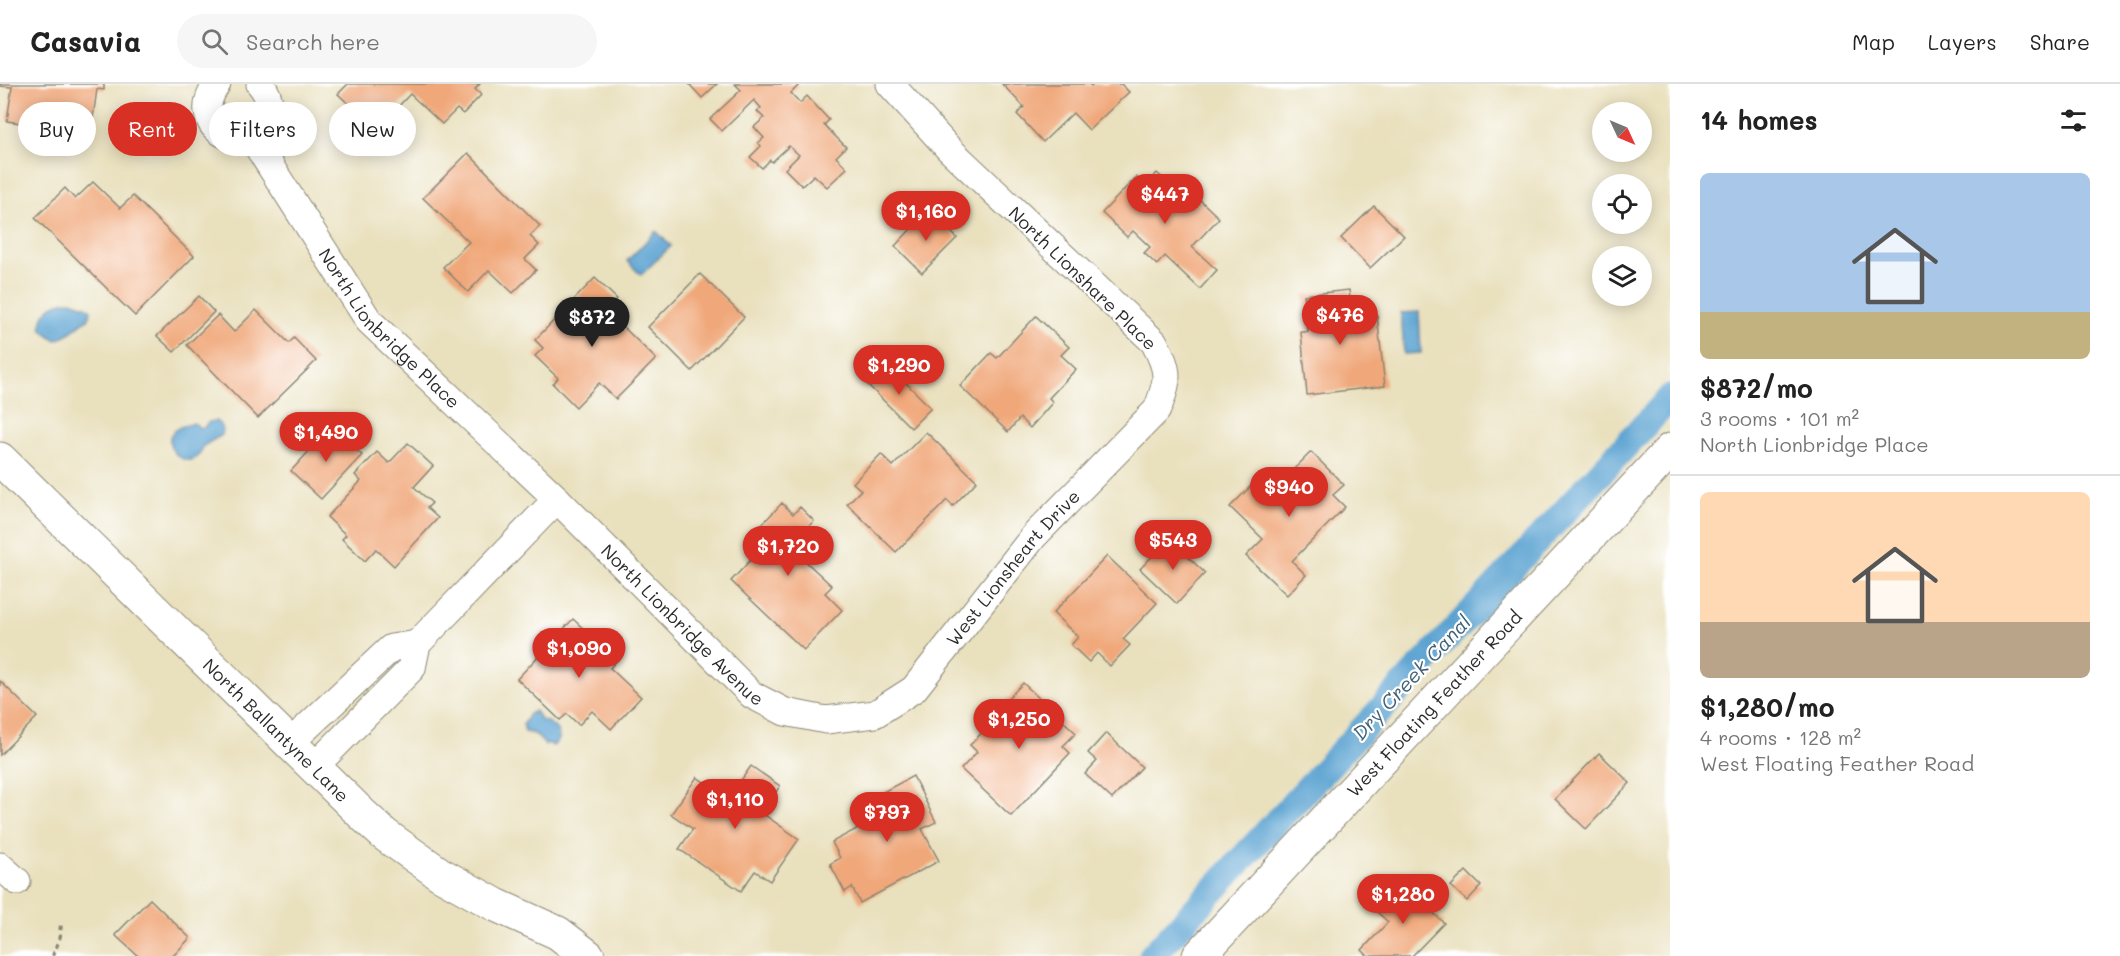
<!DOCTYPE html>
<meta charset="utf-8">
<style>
body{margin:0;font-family:Mali,sans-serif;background:#f6f6f6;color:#222;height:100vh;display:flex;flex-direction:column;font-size:22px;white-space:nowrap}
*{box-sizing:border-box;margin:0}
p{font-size:20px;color:#767676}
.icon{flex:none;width:33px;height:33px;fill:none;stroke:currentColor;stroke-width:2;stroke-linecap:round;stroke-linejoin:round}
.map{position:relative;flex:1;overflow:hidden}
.side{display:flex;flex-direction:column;background:#fff;width:450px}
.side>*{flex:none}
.top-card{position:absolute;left:18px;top:18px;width:570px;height:54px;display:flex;gap:12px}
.needle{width:39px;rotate:134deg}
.fabs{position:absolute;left:1592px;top:18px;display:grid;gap:12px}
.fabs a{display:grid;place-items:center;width:60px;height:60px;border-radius:50%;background:#fff;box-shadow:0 3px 15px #0003;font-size:30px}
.price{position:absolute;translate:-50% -51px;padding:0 14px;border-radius:21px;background:#d93025;color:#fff;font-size:20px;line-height:39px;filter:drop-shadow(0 2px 3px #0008)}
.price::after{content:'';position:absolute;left:50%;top:36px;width:18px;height:14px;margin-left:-9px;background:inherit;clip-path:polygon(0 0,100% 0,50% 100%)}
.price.current{background:#222;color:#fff}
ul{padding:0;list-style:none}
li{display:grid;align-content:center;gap:12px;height:318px;padding:0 30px}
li+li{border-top:2px solid #e0e0e0}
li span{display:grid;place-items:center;height:186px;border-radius:9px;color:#555}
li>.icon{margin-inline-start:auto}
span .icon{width:108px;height:108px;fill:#fffc;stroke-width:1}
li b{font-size:26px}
h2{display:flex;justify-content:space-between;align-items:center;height:72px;padding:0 30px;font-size:26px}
.tag{padding:0 21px;border-radius:27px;background:#fff;box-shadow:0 3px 15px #0003;font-size:21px;line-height:54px}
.tag.current{background:#d93025;color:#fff}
header{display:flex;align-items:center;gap:36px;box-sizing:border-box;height:84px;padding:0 30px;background:#fff;border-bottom:2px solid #e0e0e0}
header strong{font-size:28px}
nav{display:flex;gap:33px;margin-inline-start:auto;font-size:21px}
.search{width:420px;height:54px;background:#f6f6f6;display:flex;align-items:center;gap:15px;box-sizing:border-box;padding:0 21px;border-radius:33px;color:#767676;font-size:22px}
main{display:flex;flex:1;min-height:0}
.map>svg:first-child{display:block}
.water{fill:#59a1d0;stroke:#42667e;stroke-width:1.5}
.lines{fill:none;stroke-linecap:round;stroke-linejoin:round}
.canal{stroke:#59a1d0;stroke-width:27}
.building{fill:#f0a779}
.minor-casing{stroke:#8a8674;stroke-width:29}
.tertiary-casing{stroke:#8a8674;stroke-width:35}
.secondary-casing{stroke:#8a8674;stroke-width:35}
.path{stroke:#8a8674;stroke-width:4;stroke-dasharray:4.5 4.5;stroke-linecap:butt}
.minor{stroke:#fff;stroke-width:27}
.tertiary{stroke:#fff;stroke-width:33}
.secondary{stroke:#fff;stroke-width:33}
.labels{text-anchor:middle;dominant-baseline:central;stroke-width:4.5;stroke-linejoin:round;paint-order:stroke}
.street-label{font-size:18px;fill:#2b2b2b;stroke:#fff}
.water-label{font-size:20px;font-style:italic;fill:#406075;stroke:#fff}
</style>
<header>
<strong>Casavia</strong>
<div class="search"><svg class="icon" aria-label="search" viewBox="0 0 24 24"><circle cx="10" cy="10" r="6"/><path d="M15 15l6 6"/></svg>Search here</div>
<nav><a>Map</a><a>Layers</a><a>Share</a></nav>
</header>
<main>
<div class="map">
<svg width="1670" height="872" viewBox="0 0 1670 872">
<rect width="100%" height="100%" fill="#fff"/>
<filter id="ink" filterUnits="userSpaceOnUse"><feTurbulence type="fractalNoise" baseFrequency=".0167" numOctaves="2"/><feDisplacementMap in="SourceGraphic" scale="12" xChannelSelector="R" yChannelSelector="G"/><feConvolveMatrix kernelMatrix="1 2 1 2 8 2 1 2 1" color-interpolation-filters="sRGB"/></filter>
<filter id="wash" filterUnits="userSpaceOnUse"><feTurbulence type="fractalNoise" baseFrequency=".008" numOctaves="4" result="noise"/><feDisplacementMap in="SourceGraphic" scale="24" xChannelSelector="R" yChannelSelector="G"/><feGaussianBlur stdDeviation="1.35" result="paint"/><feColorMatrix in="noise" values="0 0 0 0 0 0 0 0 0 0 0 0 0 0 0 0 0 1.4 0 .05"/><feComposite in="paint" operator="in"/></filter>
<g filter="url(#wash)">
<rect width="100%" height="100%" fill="#e9e0bd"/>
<!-- water -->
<g class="water">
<path d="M656,147l15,15 -30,29 -14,-14z"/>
<path d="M71,217l15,5 5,4 -2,8c-11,7 -21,19 -33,22l-14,-10c-4,-18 13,-29 29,-29z"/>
<path d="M1419,228l2,41 -17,1 -3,-41z"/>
<path d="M216,337c6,4 8,7 6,14l-19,11c-9,32 -44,2 -30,-14 5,-7 14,-6 21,-9l8,6 7,-7z"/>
<path d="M535,627l6,9c9,2 19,9 18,20l-6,6 -5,-3 -3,2 -10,-11 -10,-2 -2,-8 6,-10z"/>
</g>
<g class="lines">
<!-- canal -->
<path class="canal" d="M1152,872l518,-558"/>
</g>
<g id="blocks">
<!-- building -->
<g class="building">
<path d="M0,0h104v6l-7,-1 -4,29h-5l-4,29 -58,-8 2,-15 -21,-3 5,-34 -12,-1z"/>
<path d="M348,0h132l-5,5 6,6 -18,19 -6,-5 -15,15 -32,-30 -34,36 -38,-36z"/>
<path d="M689,0h28l-15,14z"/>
<path d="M735,0h65l-9,9 9,10 7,-7 22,24 -5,5 22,22 -10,10 11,11 -20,19 -13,-12 -12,11 -17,-17 14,-14 -10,-9 -17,16 -2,-2 -8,8 -12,-11 11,-11 -3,-3 6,-5 -10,-11 10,-9 -7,-7 4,-3 -7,-8 -32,31 -12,-12 31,-29z"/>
<path d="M1002,0h87l2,2 2,-2h28l8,8 -40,38 -16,-17 -30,29 -26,-28 7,-7z"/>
<path d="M468,69l72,73 -10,10 9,9 -14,14 11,11 -23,23 -24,-23 -21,22 -25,-25 26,-25 -46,-44z"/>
<path d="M1157,89l34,31 6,-7 22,21 -27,29 25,23 -17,19 -35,-33 -8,9 -13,-12 6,-6 -17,-16 -6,6 -25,-24 34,-36 9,9z"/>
<path d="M93,98l27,26 13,-12 61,60 -59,60 -100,-98 30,-30 10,11z"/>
<path d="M1374,122l30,30 -34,32 -29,-30z"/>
<path d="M929,126l28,28 -35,35 -27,-27z"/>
<path d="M700,190l44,43 -52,54 -44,-44z"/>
<path d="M595,194l22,21 -11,11 50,49 -40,40 -17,-16 -23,24 -23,-23 5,-6 -23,-22 8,-8 -8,-8z"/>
<path d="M1349,206l3,27 25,-2 8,71 -78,9 -6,-63h7l-4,-37z"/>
<path d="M199,212l15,16 -40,40 -17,-16z"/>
<path d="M256,226l33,33 5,-5 22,23 -58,57 -71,-73 31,-30 16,17z"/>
<path d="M1036,232l33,31 -8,8 15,14 -27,29 4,4 -23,26 -10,-10 -12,14 -48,-46 31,-33 6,5z"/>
<path d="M887,280l44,44 -20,20 -44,-44z"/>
<path d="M331,343l31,28 -41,44 -30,-28z"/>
<path d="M926,348l51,49 -24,25 -6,-6 -51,52 -49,-48 14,-14 -8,-7 28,-29 12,12z"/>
<path d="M408,359l25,23 -19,21 18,16 -5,5 11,10 -44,48 -18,-17 -11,12 -23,-22 4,-4 -19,-18 34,-36 -6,-6 22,-23 12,11z"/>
<path d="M1311,368l33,33 -11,10 12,12 -53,54 14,14 -19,20 -41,-39 17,-17 -33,-32 28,-28 13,13z"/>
<path d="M782,419l11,11 7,-7 14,14 -7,7 13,13 -17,18 29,27 -7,7 17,17 -38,40 -73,-69 27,-29 -12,-11z"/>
<path d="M1169,455l36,34 -28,31 -37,-35z"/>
<path d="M1107,472l50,47 -34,36 7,6 -20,21 -13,-13 -8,9 -18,-17 7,-8 -25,-24z"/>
<path d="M573,535l44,41 -7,8 31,29 -30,32 -19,-18 -13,14 -12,-11 -7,6 -43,-41z"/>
<path d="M0,597l37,36 -37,38z"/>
<path d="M1023,599l53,50 -13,13 7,7 -59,63 -50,-47 16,-17 -7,-7 29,-30 -3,-4z"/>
<path d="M1106,649l36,34 -30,32 -27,-25 12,-13 -9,-8z"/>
<path d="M1599,669l31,30 -44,46 -31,-30z"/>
<path d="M751,682l29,20 -18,27 37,26 -29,42 -15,-10 -14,20 -62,-42 14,-20 -22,-15 26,-37 31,22z"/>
<path d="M913,692l23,46 -14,7 17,32 -79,42 -8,-16 -7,5 -15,-28 10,-6 -8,-16 42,-22 -10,-18z"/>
<path d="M1466,787l15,15 -14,15 -16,-15z"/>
<path d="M1401,798l43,41 -32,33h-44l-6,-6 26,-28 -13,-12z"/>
<path d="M150,815l40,39 -17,18h-35l-23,-21z"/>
</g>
</g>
</g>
<g filter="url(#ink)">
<use href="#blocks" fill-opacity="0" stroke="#8a8674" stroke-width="1.5"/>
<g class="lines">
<!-- minor casing -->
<g class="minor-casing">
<g id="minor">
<path d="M217,0c-37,52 49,77 52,25 1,-10 -3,-18 -9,-25"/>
<path id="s1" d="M251,52l118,185 188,178 195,196 33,17 41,8 49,-6 39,-25 120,-153 123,-126c12,-31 13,-38 -3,-68l-205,-193 -59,-65"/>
<path d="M417,560l140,-145"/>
<path d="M290,659l101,-95 26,-4 -5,24 -98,99"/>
<path d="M0,782l17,15"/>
</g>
</g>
<!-- tertiary casing -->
<g class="tertiary-casing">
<g id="tertiary">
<path id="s2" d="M0,375l363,356 22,20 55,39 56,31 62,28 30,23"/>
</g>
</g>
<!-- secondary casing -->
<g class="secondary-casing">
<g id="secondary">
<path id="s3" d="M1199,872l471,-506"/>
</g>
</g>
<!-- path -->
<path class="path" d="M53,872l7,-20 1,-14"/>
<!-- minor -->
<use href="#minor" class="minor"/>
<!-- tertiary -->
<use href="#tertiary" class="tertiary"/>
<!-- secondary -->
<use href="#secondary" class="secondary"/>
</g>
</g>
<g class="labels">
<!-- street labels -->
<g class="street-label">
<text transform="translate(1083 194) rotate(44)">North Lionshare Place</text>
<text stroke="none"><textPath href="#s1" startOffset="238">North Lionbridge Place</textPath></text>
<text stroke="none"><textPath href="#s1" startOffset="1086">West Lionsheart Drive</textPath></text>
<text stroke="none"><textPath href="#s1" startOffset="656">North Lionbridge Avenue</textPath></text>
<text stroke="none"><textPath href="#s3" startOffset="345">West Floating Feather Road</textPath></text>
<text stroke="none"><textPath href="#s2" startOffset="387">North Ballantyne Lane</textPath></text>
</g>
<!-- water labels -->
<g class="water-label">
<text transform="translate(1411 593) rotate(-47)">Dry Creek Canal</text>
</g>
</g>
</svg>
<div class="fabs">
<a><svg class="needle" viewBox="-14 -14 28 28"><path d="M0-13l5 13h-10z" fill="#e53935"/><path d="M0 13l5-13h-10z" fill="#767676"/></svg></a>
<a><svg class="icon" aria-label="locate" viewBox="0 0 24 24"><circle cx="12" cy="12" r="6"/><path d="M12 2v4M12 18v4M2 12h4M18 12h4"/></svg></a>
<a><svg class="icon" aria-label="layers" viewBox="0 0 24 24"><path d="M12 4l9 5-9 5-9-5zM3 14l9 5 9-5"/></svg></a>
</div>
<b class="price" style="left:1165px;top:141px">$447</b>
<b class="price" style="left:926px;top:158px">$1,160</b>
<b class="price" style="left:1340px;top:262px">$476</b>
<b class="price current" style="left:592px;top:264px">$872</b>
<b class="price" style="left:899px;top:312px">$1,290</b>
<b class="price" style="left:326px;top:379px">$1,490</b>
<b class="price" style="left:1289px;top:434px">$940</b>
<b class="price" style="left:1173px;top:487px">$543</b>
<b class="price" style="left:788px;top:493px">$1,720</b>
<b class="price" style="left:579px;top:595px">$1,090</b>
<b class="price" style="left:1019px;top:666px">$1,250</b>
<b class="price" style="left:735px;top:746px">$1,110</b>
<b class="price" style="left:887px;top:759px">$797</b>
<b class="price" style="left:1403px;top:841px">$1,280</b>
<div class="top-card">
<a class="tag">Buy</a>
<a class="tag current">Rent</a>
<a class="tag">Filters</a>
<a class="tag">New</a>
</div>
</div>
<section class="side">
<h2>14 homes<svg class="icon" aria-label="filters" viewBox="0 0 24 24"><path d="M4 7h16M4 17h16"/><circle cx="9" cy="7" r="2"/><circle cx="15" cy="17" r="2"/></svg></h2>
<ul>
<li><span style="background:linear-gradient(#a9c7e8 75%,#c2b280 0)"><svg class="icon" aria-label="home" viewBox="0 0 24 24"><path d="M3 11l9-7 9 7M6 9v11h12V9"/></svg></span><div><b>$872/mo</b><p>3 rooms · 101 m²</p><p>North Lionbridge Place</p></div></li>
<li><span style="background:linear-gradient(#ffd9b3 70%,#b9a48a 0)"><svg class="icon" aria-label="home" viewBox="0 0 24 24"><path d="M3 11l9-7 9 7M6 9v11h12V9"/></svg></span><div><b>$1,280/mo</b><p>4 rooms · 128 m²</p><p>West Floating Feather Road</p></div></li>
</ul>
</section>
</main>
